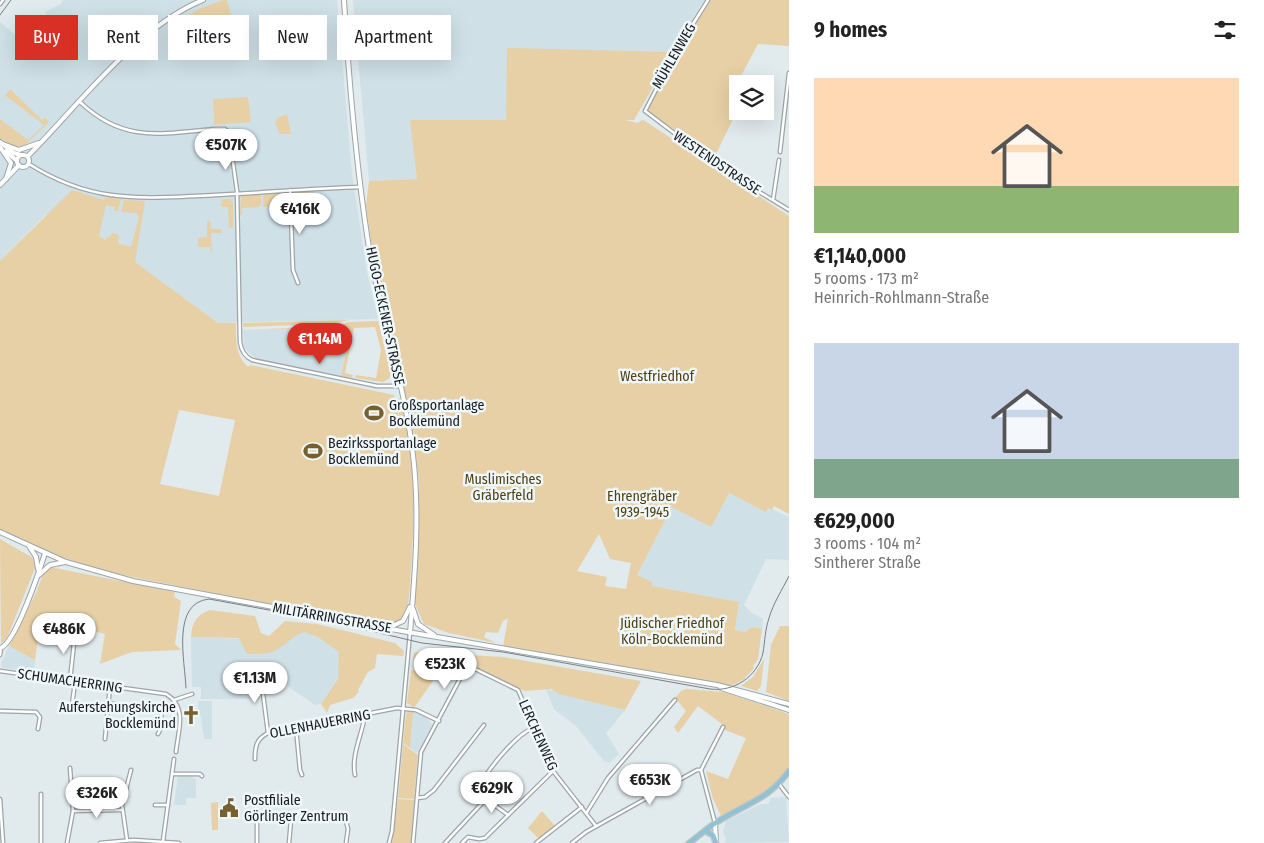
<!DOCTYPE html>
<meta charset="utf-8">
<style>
body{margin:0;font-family:"Fira Sans Condensed",sans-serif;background:#f6f6f6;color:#222;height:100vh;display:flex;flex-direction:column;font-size:19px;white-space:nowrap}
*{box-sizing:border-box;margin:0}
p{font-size:16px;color:#767676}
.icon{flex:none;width:28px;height:28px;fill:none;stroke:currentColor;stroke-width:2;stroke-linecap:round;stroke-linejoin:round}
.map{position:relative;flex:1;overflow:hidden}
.details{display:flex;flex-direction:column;background:#fff;width:475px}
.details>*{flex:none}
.banner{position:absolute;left:15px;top:15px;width:475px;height:45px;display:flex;gap:10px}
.controls{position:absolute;left:729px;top:75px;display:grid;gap:10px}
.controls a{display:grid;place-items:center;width:45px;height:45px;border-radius:0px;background:#fff;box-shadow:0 5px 20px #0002;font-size:25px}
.price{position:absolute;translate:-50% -42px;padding:0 11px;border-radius:18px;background:#fff;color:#222;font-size:16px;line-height:32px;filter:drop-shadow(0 1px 2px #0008)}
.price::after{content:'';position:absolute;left:50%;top:30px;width:15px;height:11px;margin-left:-8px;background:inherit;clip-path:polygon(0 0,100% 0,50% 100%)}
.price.on{background:#d93025;color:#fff}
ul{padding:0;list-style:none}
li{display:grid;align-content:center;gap:10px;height:265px;padding:0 25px}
li span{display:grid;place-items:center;height:155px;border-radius:0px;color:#555}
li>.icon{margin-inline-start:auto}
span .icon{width:90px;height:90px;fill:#fffc;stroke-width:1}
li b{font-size:21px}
h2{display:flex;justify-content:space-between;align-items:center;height:60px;padding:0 25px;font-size:21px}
.chip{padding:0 18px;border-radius:0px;background:#fff;box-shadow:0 5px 20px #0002;font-size:18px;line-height:45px}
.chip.on{background:#d93025;color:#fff}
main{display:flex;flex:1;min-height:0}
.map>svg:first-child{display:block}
.built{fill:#cfe0e7}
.green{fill:#e7d0a5;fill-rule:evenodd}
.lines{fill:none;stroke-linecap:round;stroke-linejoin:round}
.street-casing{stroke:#9da5a8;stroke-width:5}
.secondary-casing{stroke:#9da5a8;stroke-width:6}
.primary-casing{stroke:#c3c4c4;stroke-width:7}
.street{stroke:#fff;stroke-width:2.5}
.secondary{stroke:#fff;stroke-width:4}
.primary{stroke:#90c2d3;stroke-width:4.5}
.tram{stroke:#7a8083;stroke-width:1}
.labels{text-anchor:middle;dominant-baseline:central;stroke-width:5;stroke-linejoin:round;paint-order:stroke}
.street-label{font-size:14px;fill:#181b1d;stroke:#eef7fa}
.park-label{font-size:14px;fill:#513e12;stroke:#eef7fa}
.poi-label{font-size:14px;fill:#181b1d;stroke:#eef7fa;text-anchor:start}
</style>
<main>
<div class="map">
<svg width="789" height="843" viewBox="0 0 789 843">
<rect width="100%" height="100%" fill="#e1eaed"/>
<!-- built -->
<g class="built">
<path d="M62,0h275l15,174 15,98 11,47 -160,4 -119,-87 -54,-21 -45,46v-239l21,18 28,-16 -4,-12 16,-8z"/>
<path d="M353,0h351l-31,52 -80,-1 -87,69h-95l6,59 -48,2z"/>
<path d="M322,328l24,25 -5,23 -86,-18 -11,-10 -1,-18z"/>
<path d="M729,493l36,18 3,-3 4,1 17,8v43l-23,-1 -22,46 8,8 11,6 -1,10 -10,-2 -7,5 -10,-2 4,-28 -88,-16 -14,-11 35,-68z"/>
<path d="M288,622l52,26 2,25 -21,31 -6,1 -51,-35h-3l-1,29h-59v-12h-9l-1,-50 89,3z"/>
<path d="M9,646l26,14 -1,11 -32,-3 -1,-4z"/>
<path d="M546,689l79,21 -19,23 13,21 -10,9 -2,-2 -2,1 -29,-36 -22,-17z"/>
<path d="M198,701h14v38h-8l-3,-22 -3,-3z"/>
<path d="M413,712l13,4 6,9 -15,28 -7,-5z"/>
<path d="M178,776h12l6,3v19h-10v7h-12z"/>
<path d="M786,797l3,45 -65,1 2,-3 -3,-9 3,-10 35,-17h7l3,-6z"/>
</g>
<!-- green -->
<g class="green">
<path d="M223,0h4l3,13 7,6 -1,10 -4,-1 2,-2 -1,-4 -9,1 -2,4h-2l-1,-5 -10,1 -2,-2 -4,6 -20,1 -1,-3h-4l-2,2 2,20 6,4h10l2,3 -24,3 -3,-31 30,-17z"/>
<path d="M711,0h78v46l-31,-2 -17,32 2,8h-5l-1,27 -22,45 -69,-45v-4l39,-69z"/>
<path d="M220,29l7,3 1,9h5v-8h5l1,16 -39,4 -7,-4 5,-2 1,-6h12v7h8l-1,-6 8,-1 -1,-7 -6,1z"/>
<path d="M507,48l166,4 -39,68h-9l13,3 4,-3 3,1 144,95v298l-15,-8 -2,4 -4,-2 -2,4 -37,-19 -18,34 -39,-20 -35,68 15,7v4l87,16 -4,28 10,2 7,-5 10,2 -4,30 -5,7 1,2 -11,12 -14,7 -83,-17 -143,-23 5,-29 -5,3 -5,12 -12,-1 -2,5 12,6 -47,-10 -25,-9 -9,-20 4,-81v-39l-5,-46 -40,-177 -8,-55 3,-25 48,-2 -7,-59h96zM599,534l11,25 21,4 -5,26 -21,-3 2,-9 -30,-6z"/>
<path d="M10,89l32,31 3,-2 4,4 -25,24h-12l-12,-8v-19l28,21 16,-15 -38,-29 -6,8z"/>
<path d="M248,97l3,25 -37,3 -1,-26z"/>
<path d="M287,114l4,20h-11l-5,-11 3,-5z"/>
<path d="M72,190l32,10 1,-3 16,2 -3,12h-4l1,-4 -9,-2 -7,31 6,4 2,-3h3l2,-4 7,2 -1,8 13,4 8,-30 -3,-4 -15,-1 3,-12 21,1 -10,61 83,61h18c0,17 -1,32 12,44l2,-2 144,30 1,5 6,-2c18,70 13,139 7,209 -5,12 -9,17 -21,18l-113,-20 -166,-33 -47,-15 -61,-27v-269zM179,410l56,10 -16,76 -59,-12z"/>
<path d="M310,191l1,13 -14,1 -1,-13z"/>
<path d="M287,192v15h-24v-13z"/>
<path d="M261,194v10l-2,3 -17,1v7h-2l1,-19z"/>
<path d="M230,199l3,4v25h-4l-1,-21h-6l-1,-7z"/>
<path d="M207,221h3l1,8h10l1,4h-11l1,22 -2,-8h-12v-9l9,-1z"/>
<path d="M350,320l-21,4 -86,3v-4z"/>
<path d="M378,321l13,52 -1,5 -7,4 -28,-4 1,-3 20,3 5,-28 -6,-23 -21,1 -9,45 8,2 -1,3 -11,-2 5,-23 -23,1 -1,-26 -79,2 96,-4 10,-4z"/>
<path d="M0,539l33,19 2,10 -28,70 -6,6z"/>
<path d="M50,567l125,25 -1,5 7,4 -6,43 6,6 -49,2 -32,12 5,-30 -12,-3 2,-12 -42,-6 -3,13 -10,-1 -5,35 -26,-14 26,-51 8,-20z"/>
<path d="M210,610l45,6 6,17 8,3 16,-15 32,3 78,19 9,8 -1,5 -26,-2 -2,14 -7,4 -10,18 1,2 -6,6 -23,7 -3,8 -6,-9 17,-25 1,-27 -21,-15 -14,-5c-13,5 -16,11 -26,17 -10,6 -21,5 -31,5l-8,-16 -48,-1c1,-14 5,-22 19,-27z"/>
<path d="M780,626h9v75l-23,-9 5,-47z"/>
<path d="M417,652l86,5 138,24 -16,29 -66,-16 -8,-5 -26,2 -70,-34 -5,7 -3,-2 -3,3 -30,43 -7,-5 4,-33 8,1 3,-3v-6l-9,-2 1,-7z"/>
<path d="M764,659l-3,27 -4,5 -16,-5 12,-9z"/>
<path d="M686,689l38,3 65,22v53c-16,26 -41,36 -68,49l-8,-17 -7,-28 22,8 18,-41 -21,-8 -3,-6 -24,-18 -20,27 -4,-6 12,-16 -11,-13 6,-7z"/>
<path d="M408,711l5,1 -3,36 -7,-5 3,-29z"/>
<path d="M403,744l15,11 -4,44 -16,-1z"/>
<path d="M398,799l16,1 -3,43h-19z"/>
<path d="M218,802v28h-6l-1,-27z"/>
<path d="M542,811l13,15 -16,13 -11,-11z"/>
</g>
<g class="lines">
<!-- street casing -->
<g class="street-casing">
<g id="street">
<path d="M708,0l-32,51 -31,60 78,59 66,40"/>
<path d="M0,4l3,-4"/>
<path d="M80,102c43,41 81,32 135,27h10l4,5 8,57 3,151c1,8 4,14 12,18l125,26h23"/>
<path d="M780,152l9,-79"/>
<path d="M29,164c65,41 114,34 187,31 48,-2 96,-7 145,-8"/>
<path d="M290,190l3,80 5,13"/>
<path d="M773,200l6,-40"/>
<path d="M0,655l1,-7"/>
<path d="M0,671l166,23c22,13 12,37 10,58"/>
<path d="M264,677l-2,9 6,47"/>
<path d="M70,680l5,-46 -2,-8"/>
<path d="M174,700l18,-6"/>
<path d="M108,703l53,8 1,15 -4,8"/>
<path d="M72,705l3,-23"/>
<path d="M0,711l36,1 4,5 -2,12"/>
<path d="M296,728l4,42 2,5"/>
<path d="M105,739l5,-53"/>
<path d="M255,759c0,-12 1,-20 13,-26l129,-25 19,2 23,11"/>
<path d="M701,770l14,53"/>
<path d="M701,770l22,-43"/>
<path d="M173,774h27l2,2"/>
<path d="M355,775c-4,-20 7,-40 10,-60"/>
<path d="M779,784l10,13"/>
<path d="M417,798l8,-1 9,-7 50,-65"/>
<path d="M0,799l3,44"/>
<path d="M486,799l22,16"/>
<path d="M155,805h13"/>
<path d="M73,811l48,-1"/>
<path d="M587,812l21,-34 67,-78"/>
<path d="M257,813v30"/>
<path d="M346,821l2,8 -2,14"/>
<path d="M127,840l-5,-35 9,-35"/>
<path d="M163,841l11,-82"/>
<path d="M41,843v-49"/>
<path d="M67,843l6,-32 -3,-43"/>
<path d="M100,843l34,-3 45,3"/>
<path d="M289,843l2,-23 -2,-7"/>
<path d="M389,843l3,-12 18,-198"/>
<path d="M413,843l8,-91 41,-77 4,-6 5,-2 47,23 35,81 43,55"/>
<path d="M445,843l41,-44 -9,-9c9,-18 38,-55 56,-62"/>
<path d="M462,843l6,-6 11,2 6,-1 68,-67"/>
<path d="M536,843l46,-36"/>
<path d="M572,843l14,-11 111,-62h4"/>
</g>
</g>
<!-- secondary casing -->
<g class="secondary-casing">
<g id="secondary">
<path d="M344,0c5,83 12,166 25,248 12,70 36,137 44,207 7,59 2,119 -3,178"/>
<path d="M0,142l14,11 7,2"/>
<path d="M3,144l16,6 20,-7"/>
<path d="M0,147l11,16 -5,16"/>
<path d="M6,151l11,10"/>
<circle cx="23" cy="161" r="6"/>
<path d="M28,156c51,-51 107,-128 175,-156"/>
<path d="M0,185l19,-20"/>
<path d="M0,532l66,30 67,19 269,50 315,54 72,19"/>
<path d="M29,546l7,11 2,12"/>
<path d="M39,575l11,-10 15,-3"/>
<path d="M413,609l5,15 16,11"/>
<path d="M388,628l15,-7 7,-14"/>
<path d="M0,648c15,-3 40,-79 45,-95"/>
<path d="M721,688l68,22"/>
<path d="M715,823l1,20"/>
</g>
</g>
<!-- primary casing -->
<g class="primary-casing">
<g id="primary">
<path d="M705,831l8,4 3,8"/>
<path d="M689,843c10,-7 18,-15 28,-21 28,-18 51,-22 72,-51"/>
</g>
</g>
<!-- street -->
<use href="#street" class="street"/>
<!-- secondary -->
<use href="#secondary" class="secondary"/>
<!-- primary -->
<use href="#primary" class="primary"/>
<!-- tram -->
<g class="tram">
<path d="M0,15l11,-15"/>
<path d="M186,688c-1,-27 -15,-85 23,-89l120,22 93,22 81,9 207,37c24,3 47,-12 53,-36 2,-12 2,-23 6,-35 4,-14 13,-28 20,-42"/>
</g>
</g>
<!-- icons -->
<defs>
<g id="stadium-bare" transform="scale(1.5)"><path d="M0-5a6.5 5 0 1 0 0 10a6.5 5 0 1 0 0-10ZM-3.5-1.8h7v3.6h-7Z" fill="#776030" stroke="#eef7fa" stroke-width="2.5" paint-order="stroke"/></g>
<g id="church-bare" transform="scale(1.5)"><path d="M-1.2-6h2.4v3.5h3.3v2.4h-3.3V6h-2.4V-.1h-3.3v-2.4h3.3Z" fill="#776030" stroke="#eef7fa" stroke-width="2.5" paint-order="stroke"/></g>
<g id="civic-bare" transform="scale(1.5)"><path d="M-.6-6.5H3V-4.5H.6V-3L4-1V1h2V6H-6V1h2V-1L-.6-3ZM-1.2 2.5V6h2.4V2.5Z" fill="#776030" stroke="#eef7fa" stroke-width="2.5" paint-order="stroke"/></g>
</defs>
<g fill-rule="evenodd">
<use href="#stadium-bare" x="374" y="413"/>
<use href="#stadium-bare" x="313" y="451"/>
<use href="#church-bare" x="191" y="715"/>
<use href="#civic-bare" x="229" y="808"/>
</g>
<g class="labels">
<!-- street labels -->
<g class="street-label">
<text transform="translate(674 56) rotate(-60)">MÜHLENWEG</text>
<text transform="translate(717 163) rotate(34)">WESTENDSTRASSE</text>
<text transform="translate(385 316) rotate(78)">HUGO-ECKENER-STRASSE</text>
<text transform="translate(332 618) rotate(10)">MILITÄRRINGSTRASSE</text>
<text transform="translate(70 681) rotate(8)">SCHUMACHERRING</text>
<text transform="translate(320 724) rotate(-11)">OLLENHAUERRING</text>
<text transform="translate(538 735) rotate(66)">LERCHENWEG</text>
</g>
<!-- park labels -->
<g class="park-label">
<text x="657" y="376">Westfriedhof</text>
<text x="503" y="479">Muslimisches<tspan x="503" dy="16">Gräberfeld</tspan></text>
<text x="642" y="496">Ehrengräber<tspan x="642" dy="16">1939-1945</tspan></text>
<text x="672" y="623">Jüdischer Friedhof<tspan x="672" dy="16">Köln-Bocklemünd</tspan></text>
</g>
<!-- poi labels -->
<g class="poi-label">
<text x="389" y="405">Großsportanlage<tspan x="389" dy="16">Bocklemünd</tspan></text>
<text x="328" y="443">Bezirkssportanlage<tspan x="328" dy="16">Bocklemünd</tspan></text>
<text x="176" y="707" text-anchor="end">Auferstehungskirche<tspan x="176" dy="16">Bocklemünd</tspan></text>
<text x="244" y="800">Postfiliale<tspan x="244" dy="16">Görlinger Zentrum</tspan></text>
</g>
</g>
</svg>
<div class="controls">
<a><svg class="icon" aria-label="layers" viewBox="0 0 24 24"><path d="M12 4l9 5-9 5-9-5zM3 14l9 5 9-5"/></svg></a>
</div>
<b class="price" style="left:226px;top:171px">€507K</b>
<b class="price" style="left:300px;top:235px">€416K</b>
<b class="price on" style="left:320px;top:365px">€1.14M</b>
<b class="price" style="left:64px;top:655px">€486K</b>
<b class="price" style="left:445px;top:690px">€523K</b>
<b class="price" style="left:255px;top:704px">€1.13M</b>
<b class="price" style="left:650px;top:806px">€653K</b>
<b class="price" style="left:492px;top:814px">€629K</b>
<b class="price" style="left:97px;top:819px">€326K</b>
<div class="banner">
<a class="chip on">Buy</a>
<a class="chip">Rent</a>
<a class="chip">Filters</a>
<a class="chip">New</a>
<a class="chip">Apartment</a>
</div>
</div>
<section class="details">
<h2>9 homes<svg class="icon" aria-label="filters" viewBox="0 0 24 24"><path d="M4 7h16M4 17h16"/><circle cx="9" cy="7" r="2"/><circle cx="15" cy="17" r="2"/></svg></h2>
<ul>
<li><span style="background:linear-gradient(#ffd9b3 70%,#8fb573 0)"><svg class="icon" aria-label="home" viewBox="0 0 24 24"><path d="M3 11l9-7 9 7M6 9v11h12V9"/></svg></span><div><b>€1,140,000</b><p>5 rooms · 173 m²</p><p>Heinrich-Rohlmann-Straße</p></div></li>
<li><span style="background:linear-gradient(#c9d6e8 75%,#7fa58c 0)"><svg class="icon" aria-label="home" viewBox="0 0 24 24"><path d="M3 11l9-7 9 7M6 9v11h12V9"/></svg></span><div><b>€629,000</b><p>3 rooms · 104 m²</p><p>Sintherer Straße</p></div></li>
</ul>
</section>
</main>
